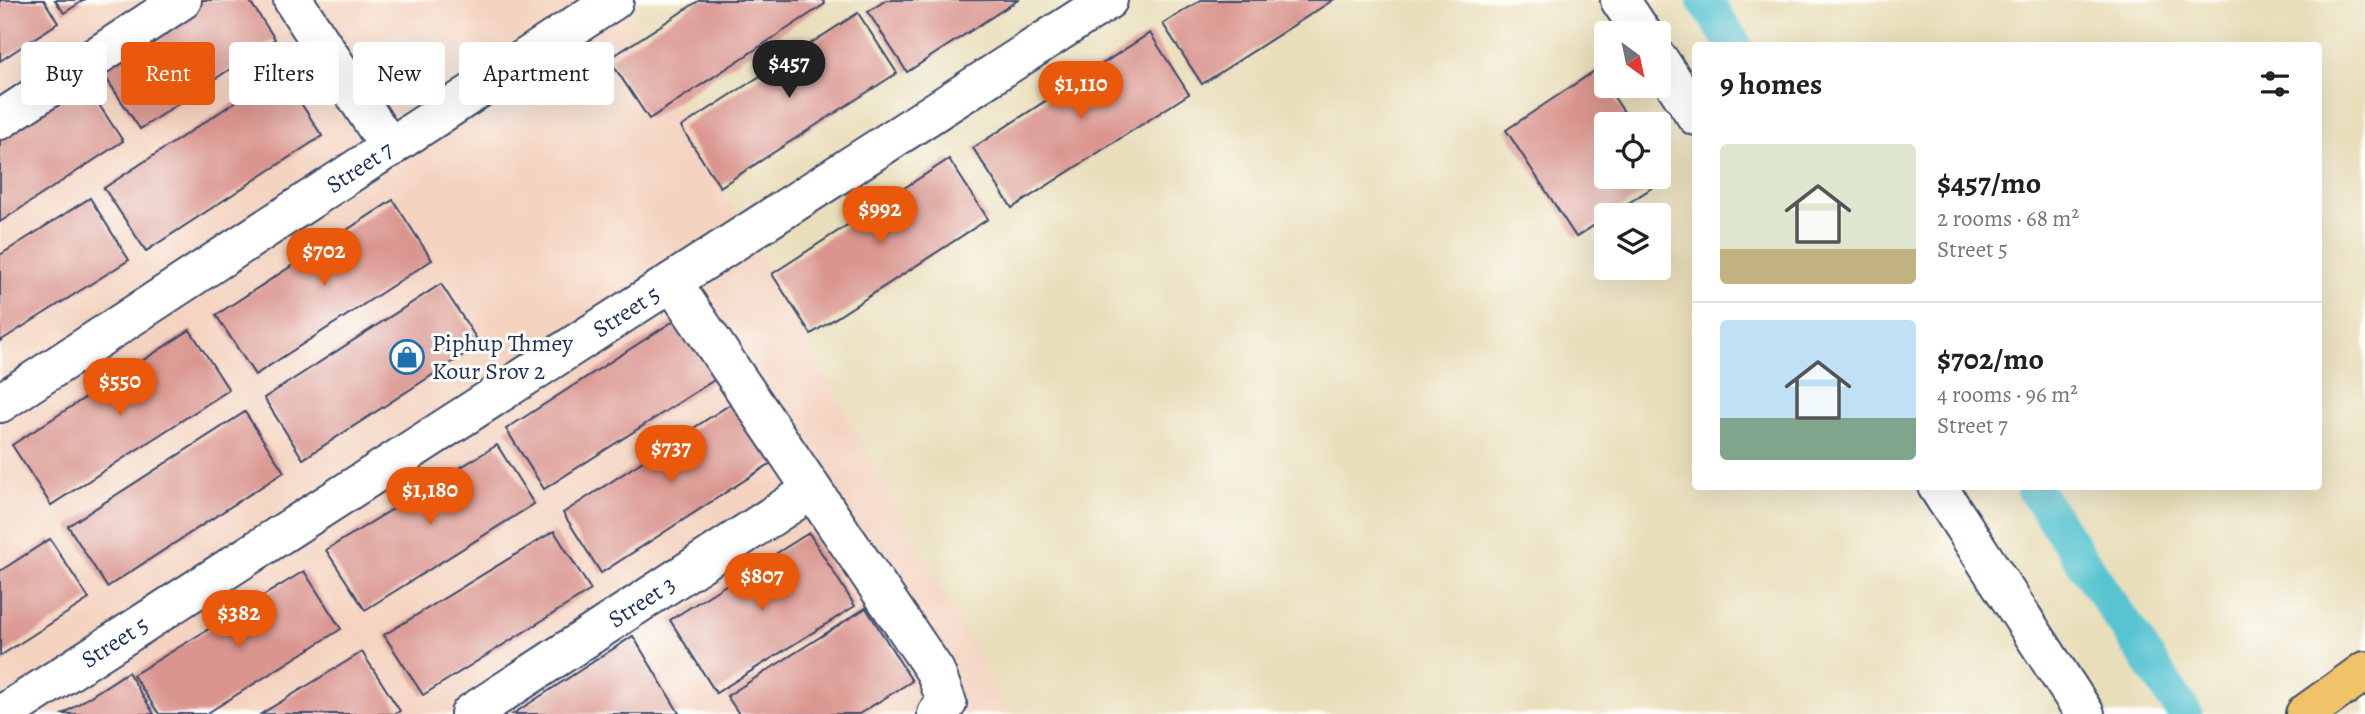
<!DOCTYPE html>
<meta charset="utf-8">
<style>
body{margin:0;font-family:Alegreya,serif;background:#f2f2f2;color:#202124;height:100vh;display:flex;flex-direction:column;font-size:26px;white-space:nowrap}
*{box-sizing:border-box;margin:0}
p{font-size:23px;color:#757577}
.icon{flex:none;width:38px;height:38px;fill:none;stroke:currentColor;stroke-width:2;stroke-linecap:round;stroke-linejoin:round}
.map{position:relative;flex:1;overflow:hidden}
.details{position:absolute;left:1692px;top:42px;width:630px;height:448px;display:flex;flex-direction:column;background:#fff;border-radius:7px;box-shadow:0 7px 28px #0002}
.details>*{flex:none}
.top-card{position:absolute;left:21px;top:42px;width:665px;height:63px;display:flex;gap:14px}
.needle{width:46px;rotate:147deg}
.controls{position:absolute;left:1594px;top:21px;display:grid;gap:14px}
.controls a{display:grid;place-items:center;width:77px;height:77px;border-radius:7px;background:#fff;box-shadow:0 7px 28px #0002;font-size:35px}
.price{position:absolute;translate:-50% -60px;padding:0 16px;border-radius:24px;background:#ea580c;color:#fff;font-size:23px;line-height:46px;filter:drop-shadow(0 2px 4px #0008)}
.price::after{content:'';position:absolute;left:50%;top:42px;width:21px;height:16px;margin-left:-10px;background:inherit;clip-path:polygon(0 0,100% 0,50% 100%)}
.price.on{background:#222;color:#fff}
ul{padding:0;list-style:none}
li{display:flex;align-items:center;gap:21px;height:175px;padding:0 28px}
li+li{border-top:2px solid #e0e0e0}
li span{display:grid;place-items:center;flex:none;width:196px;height:140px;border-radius:7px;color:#555}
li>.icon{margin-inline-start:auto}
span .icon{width:84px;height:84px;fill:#fffc;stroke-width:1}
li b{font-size:30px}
h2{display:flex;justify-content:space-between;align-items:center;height:84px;padding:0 28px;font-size:30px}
.tag{padding:0 24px;border-radius:7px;background:#fff;box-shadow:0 7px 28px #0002;font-size:24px;line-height:63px}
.tag.on{background:#ea580c;color:#fff}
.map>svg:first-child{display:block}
.built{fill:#f4d3c0}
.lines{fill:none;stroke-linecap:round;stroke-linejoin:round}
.canal{stroke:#58c4d2;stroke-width:35}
.building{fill:#da958f}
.minor-casing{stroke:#3a496c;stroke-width:42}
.highway-casing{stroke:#3a496c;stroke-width:42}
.minor{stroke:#fff;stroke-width:38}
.highway{stroke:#f0c369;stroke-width:38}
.labels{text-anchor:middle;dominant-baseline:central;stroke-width:6;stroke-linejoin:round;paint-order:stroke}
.street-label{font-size:24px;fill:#1b2f5e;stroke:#fdfcf7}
.poi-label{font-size:24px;fill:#1b2f5e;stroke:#fdfcf7;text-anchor:start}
</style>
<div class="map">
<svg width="2365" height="714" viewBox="0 0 2365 714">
<rect width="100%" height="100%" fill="#fdfcf7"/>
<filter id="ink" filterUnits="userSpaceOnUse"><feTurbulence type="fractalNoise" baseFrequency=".0143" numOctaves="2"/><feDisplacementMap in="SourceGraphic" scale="14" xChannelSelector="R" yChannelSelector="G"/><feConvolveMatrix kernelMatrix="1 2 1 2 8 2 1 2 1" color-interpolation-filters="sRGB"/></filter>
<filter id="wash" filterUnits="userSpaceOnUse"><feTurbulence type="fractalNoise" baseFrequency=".00686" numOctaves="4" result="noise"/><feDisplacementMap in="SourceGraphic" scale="28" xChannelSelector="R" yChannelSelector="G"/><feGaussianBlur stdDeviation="1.57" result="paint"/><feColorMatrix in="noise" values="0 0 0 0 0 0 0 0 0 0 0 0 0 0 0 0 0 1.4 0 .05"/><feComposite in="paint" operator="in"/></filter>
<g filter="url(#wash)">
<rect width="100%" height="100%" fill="#e9deba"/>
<!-- built -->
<path class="built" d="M0,0h620l390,714h-1010z"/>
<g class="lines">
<!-- canal -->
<g class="canal">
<path d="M1704,0l31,46"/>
<path d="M2032,486l153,228"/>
</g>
</g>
<g id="blocks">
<!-- building -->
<g class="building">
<path d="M0,0h44l14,23 -58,38z"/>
<path d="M55,0h29l-20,13z"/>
<path d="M203,0h46l26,39 -135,90 -40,-60z"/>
<path d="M700,0h123l2,4 -176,115 -40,-60z"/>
<path d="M886,0h132l-111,72 -39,-60z"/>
<path d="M1201,0h132l-131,84 -39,-60z"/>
<path d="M858,13l39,60 -177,114 -39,-60z"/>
<path d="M1150,33l39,61 -177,114 -39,-60z"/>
<path d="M1596,70l36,54h-26v53h53v-12l8,13 -91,59 -70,-107z"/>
<path d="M281,72l41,64 -176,115 -42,-63z"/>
<path d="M82,79l41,62 -123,81v-89z"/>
<path d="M949,159l39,60 -177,115 -39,-60z"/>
<path d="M90,198l39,62 -129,81v-86z"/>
<path d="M393,200l39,60 -177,115 -39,-60z"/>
<path d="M441,284l39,60 -177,115 -39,-61z"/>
<path d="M683,315l39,60 -178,114 -38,-60z"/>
<path d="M190,330l39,60 -178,115 -39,-60z"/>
<path d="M740,398l39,60 -178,115 -38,-60z"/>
<path d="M245,412l39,60 -177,115 -39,-61z"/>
<path d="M497,445l37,59 -169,106 -39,-60z"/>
<path d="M554,531l37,59 -168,105 -39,-60z"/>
<path d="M809,533l46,73 -139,87 -46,-73z"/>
<path d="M50,539l39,60 -89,57v-85z"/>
<path d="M304,571l37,58 -135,85h-47l-26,-39z"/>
<path d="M866,608l46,73 -53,33h-120l-12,-18z"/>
<path d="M633,636l46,77 -2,1h-164z"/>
<path d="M362,652l38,59 -5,3h-134z"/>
<path d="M128,672l26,42h-91z"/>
</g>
</g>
</g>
<g filter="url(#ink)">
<use href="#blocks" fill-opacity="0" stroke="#3a496c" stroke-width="2"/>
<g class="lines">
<!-- minor casing -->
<g class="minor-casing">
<g id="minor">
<path d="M293,0l97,148"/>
<path d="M1620,0l22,33"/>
<path d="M1659,60l37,56"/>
<path d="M0,120l182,-120"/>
<path d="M672,282l263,389 12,32 -10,11"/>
<path id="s1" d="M0,403l614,-403"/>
<path d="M1937,486l148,228"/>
<path id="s2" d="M3,714l1105,-714"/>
<path id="s3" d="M470,714l342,-224"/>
</g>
</g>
<!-- highway casing -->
<g class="highway-casing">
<path id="highway" d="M2305,714l60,-43"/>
</g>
<!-- minor -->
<use href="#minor" class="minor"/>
<!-- highway -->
<use href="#highway" class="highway"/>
</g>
</g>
<!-- icons -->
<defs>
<g id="shop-ring" transform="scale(1.75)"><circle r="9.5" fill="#fdfcf7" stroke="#1f6fb2" stroke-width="1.5"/><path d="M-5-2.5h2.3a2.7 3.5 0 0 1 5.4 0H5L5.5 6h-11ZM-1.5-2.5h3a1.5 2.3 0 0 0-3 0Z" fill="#1f6fb2"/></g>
</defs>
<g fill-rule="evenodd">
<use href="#shop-ring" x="407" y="357"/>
</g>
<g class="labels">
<!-- street labels -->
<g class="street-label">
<text stroke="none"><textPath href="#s1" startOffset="430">Street 7</textPath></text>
<text stroke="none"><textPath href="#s2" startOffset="742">Street 5</textPath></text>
<text stroke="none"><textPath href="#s3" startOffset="205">Street 3</textPath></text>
<text stroke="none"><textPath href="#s2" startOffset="133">Street 5</textPath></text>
</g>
<!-- poi labels -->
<g class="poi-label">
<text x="432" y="343">Piphup Thmey<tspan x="432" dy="28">Kour Srov 2</tspan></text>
</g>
</g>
</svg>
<div class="controls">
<a><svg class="needle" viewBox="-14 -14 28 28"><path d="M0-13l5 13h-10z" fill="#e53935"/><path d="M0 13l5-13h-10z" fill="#757577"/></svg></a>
<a><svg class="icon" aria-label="locate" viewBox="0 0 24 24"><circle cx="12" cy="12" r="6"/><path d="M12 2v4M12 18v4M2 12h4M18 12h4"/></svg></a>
<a><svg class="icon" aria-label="layers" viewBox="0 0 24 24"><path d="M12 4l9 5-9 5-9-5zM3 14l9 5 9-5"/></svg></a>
</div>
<b class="price on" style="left:789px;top:100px">$457</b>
<b class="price" style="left:1081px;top:121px">$1,110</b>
<b class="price" style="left:880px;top:246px">$992</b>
<b class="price" style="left:324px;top:288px">$702</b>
<b class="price" style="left:120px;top:418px">$550</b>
<b class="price" style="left:671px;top:485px">$737</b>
<b class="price" style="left:430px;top:527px">$1,180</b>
<b class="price" style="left:762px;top:613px">$807</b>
<b class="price" style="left:239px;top:650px">$382</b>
<div class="top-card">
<a class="tag">Buy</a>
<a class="tag on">Rent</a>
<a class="tag">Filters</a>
<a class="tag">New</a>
<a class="tag">Apartment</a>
</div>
<section class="details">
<h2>9 homes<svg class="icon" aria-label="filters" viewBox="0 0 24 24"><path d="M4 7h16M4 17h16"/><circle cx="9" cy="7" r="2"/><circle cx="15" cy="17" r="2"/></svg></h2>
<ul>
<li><span style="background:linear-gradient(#dfe7d0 75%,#c2b280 0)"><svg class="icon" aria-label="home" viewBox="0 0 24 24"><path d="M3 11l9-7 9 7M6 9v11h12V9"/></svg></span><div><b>$457/mo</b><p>2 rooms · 68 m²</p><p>Street 5</p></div></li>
<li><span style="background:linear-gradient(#bfe0f5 70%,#7fa58c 0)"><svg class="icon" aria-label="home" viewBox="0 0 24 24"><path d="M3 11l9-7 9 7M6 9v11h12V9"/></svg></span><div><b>$702/mo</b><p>4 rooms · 96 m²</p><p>Street 7</p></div></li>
</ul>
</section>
</div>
